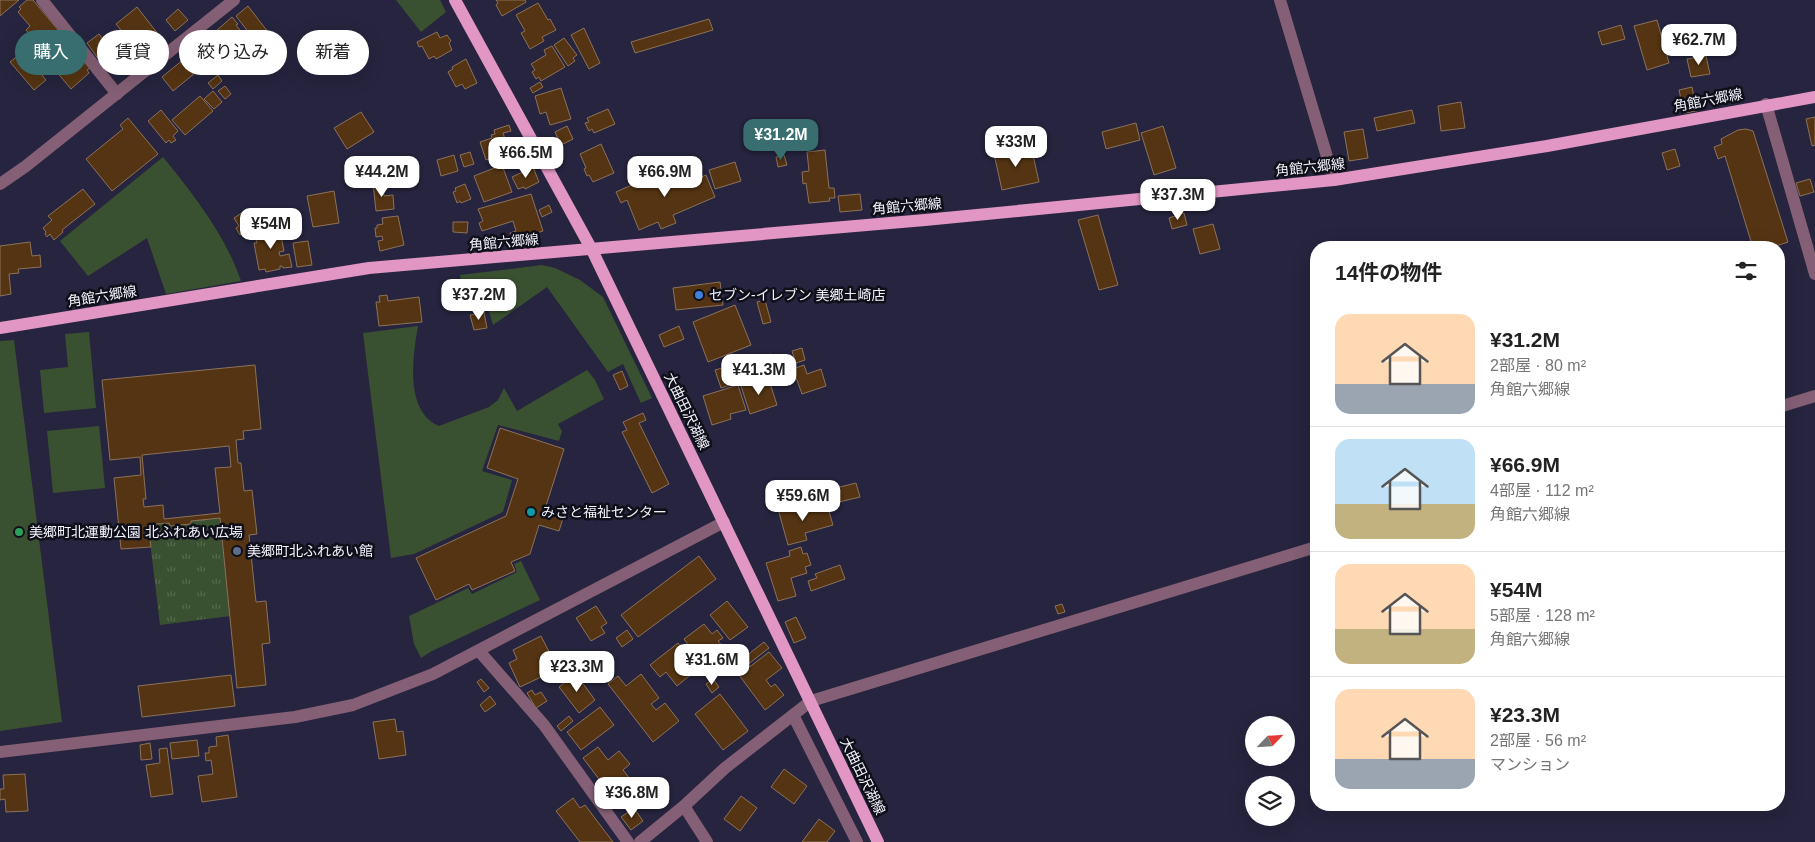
<!DOCTYPE html>
<html lang="ja">
<meta charset="utf-8">
<style>
body{margin:0;font-family:Helvetica,"Noto Sans JP",sans-serif;background:#f2f2f2;color:#222;height:100vh;display:flex;flex-direction:column;font-size:19px;white-space:nowrap}
*{box-sizing:border-box;margin:0}
p{font-size:16px;color:#767676}
.icon{flex:none;width:28px;height:28px;fill:none;stroke:currentColor;stroke-width:2;stroke-linecap:round;stroke-linejoin:round}
.map{position:relative;flex:1;overflow:hidden}
.panel{position:absolute;left:1310px;top:241px;width:475px;height:570px;display:flex;flex-direction:column;background:#fff;border-radius:20px;box-shadow:0 5px 20px #0002}
.panel>*{flex:none}
.guide{position:absolute;left:15px;top:30px;width:475px;height:45px;display:flex;gap:10px}
.needle{width:32px;rotate:65deg}
.tools{position:absolute;left:1245px;top:716px;display:grid;gap:10px}
.tools a{display:grid;place-items:center;width:50px;height:50px;border-radius:50%;background:#fff;box-shadow:0 5px 20px #0002;font-size:25px}
.price{position:absolute;translate:-50% -42px;padding:0 11px;border-radius:10px;background:#fff;color:#222;font-size:16px;line-height:32px;filter:drop-shadow(0 1px 2px #0008)}
.price::after{content:'';position:absolute;left:50%;top:30px;width:15px;height:11px;margin-left:-8px;background:inherit;clip-path:polygon(0 0,100% 0,50% 100%)}
.price.active{background:#386e70;color:#fff}
ul{padding:0;list-style:none}
li{display:flex;align-items:center;gap:15px;height:125px;padding:0 25px}
li+li{border-top:1px solid #e0e0e0}
li span{display:grid;place-items:center;flex:none;width:140px;height:100px;border-radius:15px;color:#555}
li>.icon{margin-inline-start:auto}
span .icon{width:60px;height:60px;fill:#fffc;stroke-width:1}
li b{font-size:21px}
h2{display:flex;justify-content:space-between;align-items:center;height:60px;padding:0 25px;font-size:21px}
.tag{padding:0 18px;border-radius:22px;background:#fff;box-shadow:0 5px 20px #0002;font-size:18px;line-height:45px}
.tag.active{background:#386e70;color:#fff}
.map>svg:first-child{display:block}
.green{fill:#3a5131}
.park{fill:url(#park-tufts)}
.building{fill:#543413;stroke:#8c725b;fill-rule:evenodd}
.lines{fill:none;stroke-linecap:round;stroke-linejoin:round}
.minor{stroke:#845f75;stroke-width:12}
.major{stroke:#e196c3;stroke-width:12}
.shop-dot{fill:#3f7fe0;stroke:#0f0f1a;stroke-width:2}
.culture-dot{fill:#0f9aa8;stroke:#0f0f1a;stroke-width:2}
.leisure-dot{fill:#2e9e5b;stroke:#0f0f1a;stroke-width:2}
.service-dot{fill:#5c6f8a;stroke:#0f0f1a;stroke-width:2}
.labels{text-anchor:middle;dominant-baseline:central;stroke-width:5;stroke-linejoin:round;paint-order:stroke}
.street-label{font-size:14px;fill:#f3f3fd;stroke:#0f0f1a}
.poi-label{font-size:14px;fill:#f3f3fd;stroke:#0f0f1a;text-anchor:start}
</style>
<div class="map">
<svg width="1815" height="842" viewBox="0 0 1815 842">
<defs>
<pattern id="park-tufts" width="24" height="20" patternUnits="userSpaceOnUse" patternTransform="scale(1.25)"><rect width="24" height="20" fill="#3a5131"/><path d="M3 7l-1-3M5 7V3M7 7l1-3M15 17l-1-3M17 17v-4M19 17l1-3" fill="none" stroke="#576a50"/></pattern>
</defs>
<rect width="100%" height="100%" fill="#26243e"/>
<!-- green -->
<g class="green">
<path d="M396,0h44l6,12 -25,20z"/>
<path d="M163,157c30,37 62,77 78,124l-75,13 -19,-56 -59,38 -28,-35z"/>
<path d="M542,265l13,3 25,12 23,17 49,101 -11,5 -18,-39 -15,8 -61,-85 -54,38 -5,-17 -22,3 -6,-36z"/>
<path d="M418,326c-5,29 -14,85 21,100l50,-19 9,-7 6,-12 13,23 70,-41 8,10 9,19 -46,25 4,7 -3,10 -61,-16 -16,46 30,9 -9,32 -89,42 -23,4 -28,-225z"/>
<path d="M89,332l7,76 -52,5 -4,-43 28,-3 -3,-33z"/>
<path d="M14,340l48,382 -62,9v-390z"/>
<path d="M99,426l6,62 -52,5 -6,-62z"/>
<path d="M521,561l19,39 -108,51 -11,7 -7,-14 -5,-28 59,-28 4,6 45,-22 -3,-8z"/>
</g>
<!-- park -->
<path class="park" d="M220,518l10,98 -70,9 -11,-92 7,-9 13,-1 1,3 21,-2v-3z"/>
<!-- building -->
<g class="building">
<path d="M0,0h19l-19,16z"/>
<path d="M27,0h6l57,68 -3,2 2,3 -18,16 -21,-25 -5,4 -2,-3 -6,4 9,11 -12,10 -24,-28 23,-18 -4,-5 3,-2 -6,-7 4,-4 -12,-14 3,-3 -2,-2z"/>
<path d="M496,0h29l1,2 -24,14 -6,-11 2,-2z"/>
<path d="M538,3l10,17 2,-1 6,11 -14,7 2,4 -14,8 -9,-16 4,-2 -9,-16z"/>
<path d="M248,6l20,26 -12,10 -20,-26z"/>
<path d="M137,7l21,27 -3,2 3,3 -18,15 -24,-30z"/>
<path d="M178,9l10,11 -13,11 -9,-11z"/>
<path d="M232,17l6,7 -2,1 25,32 -18,14 -10,-14 -3,3 -16,-20 6,-4 -4,-5z"/>
<path d="M709,19l4,11 -78,23 -4,-11z"/>
<path d="M1657,20l12,43 -22,7 -13,-44z"/>
<path d="M1621,25l4,14 -23,6 -4,-13z"/>
<path d="M584,28l16,35 -11,6 -18,-34z"/>
<path d="M437,32l3,6 7,-3 4,6 -2,2 3,7 -16,9 -2,-3 -5,3 -7,-13 -3,1 -2,-5z"/>
<path d="M99,34l4,5 7,-5 8,11 -6,4 4,5 -14,10 -15,-21z"/>
<path d="M564,38l13,17 -4,3 2,3 -7,5 -14,-21z"/>
<path d="M195,43l3,4 5,-4 4,5 -5,6 3,4 -9,7 4,4 -27,22 -11,-14 27,-22 -3,-4z"/>
<path d="M552,46l13,21 -24,14 -2,-4 -3,2 -4,-7 3,-2 -4,-6 15,-9 -2,-5z"/>
<path d="M1706,56l4,18 -19,3 -4,-18z"/>
<path d="M466,59l11,24 -12,6 -3,-5 -6,3 -8,-15 5,-3 -1,-2z"/>
<path d="M218,75l4,6 -9,8 -5,-6z"/>
<path d="M540,82l3,5 -10,6 -3,-5z"/>
<path d="M225,86l6,8 -6,5 -7,-8z"/>
<path d="M1692,87l5,24 -13,2 -5,-23z"/>
<path d="M561,88l10,31 -21,6 -4,-13 -6,2 -5,-18z"/>
<path d="M213,91l9,11 -8,7 -10,-10z"/>
<path d="M200,96l13,15 -28,24 -13,-15z"/>
<path d="M1461,102l4,26 -24,3 -3,-25z"/>
<path d="M608,109l7,15 -21,9 -2,-4 -3,2 -4,-8 4,-1 -2,-4z"/>
<path d="M161,110l17,21 -5,5 3,4 -5,3 -2,-3 -3,3 -18,-22z"/>
<path d="M1412,110l3,13 -38,8 -3,-13z"/>
<path d="M361,112l13,20 -27,17 -13,-21z"/>
<path d="M1815,117v28l-3,1 -6,-27z"/>
<path d="M128,118l30,36 -46,37 -26,-32 37,-30 -3,-4z"/>
<path d="M1136,123l4,17 -34,9 -4,-17z"/>
<path d="M509,125l2,6 -8,2 7,19 -24,8 -6,-18 12,-4 -1,-3 4,-1 -1,-4z"/>
<path d="M567,126l6,13 -12,6 -6,-13z"/>
<path d="M1163,126l13,42 -22,7 -13,-42z"/>
<path d="M1363,129l5,29 -19,3 -5,-29z"/>
<path d="M1746,129l7,2 35,111 -18,6h-17l-28,-92 -7,3 -4,-12 8,-3 -1,-5 17,-9z"/>
<path d="M601,144l13,29 -21,9 -4,-7 -2,1 -3,-7 2,-1 -6,-14z"/>
<path d="M1031,146l8,36 -37,8 -8,-36z"/>
<path d="M1675,149l5,17 -13,4 -5,-17z"/>
<path d="M825,150l4,38h5l1,10h-6l1,3 -21,2 -3,-20 -3,1 -1,-12 7,-1 -2,-19z"/>
<path d="M470,152l4,12 -10,3 -4,-12z"/>
<path d="M454,155l4,16 -17,5 -4,-16z"/>
<path d="M784,155l3,10 -9,2 -2,-10z"/>
<path d="M735,162l6,19 -26,8 -6,-19z"/>
<path d="M502,165l10,27 -28,10 -10,-26z"/>
<path d="M677,165l8,19 21,-9 9,22 -42,18 3,8 -15,6 -3,-7 -19,8 -12,-30 -6,3 -5,-11 29,-13 3,8 20,-8 -3,-9z"/>
<path d="M533,167l6,15 -14,7 -1,-2 -6,2 -6,-12z"/>
<path d="M392,179v8l-8,1v-8z"/>
<path d="M1810,179l4,13 -14,4 -4,-13z"/>
<path d="M382,182l2,14 9,-1 1,14 -18,2 -3,-28z"/>
<path d="M465,184l6,15 -10,4 -1,-2 -3,2 -4,-11 3,-1 -1,-3z"/>
<path d="M83,189l12,15 -33,26 1,2 -9,8 -4,-6 -3,3 -2,-3 1,-2 -3,-4 9,-8 -4,-4z"/>
<path d="M334,191l5,32 -26,4 -6,-31z"/>
<path d="M531,194l12,37 -10,3 1,3 -21,6 -3,-10 6,-2 -3,-10 -31,10 -3,-8 4,-2 -5,-12z"/>
<path d="M860,194l2,16 -22,2 -2,-16z"/>
<path d="M549,205l3,7 -10,5 -3,-7z"/>
<path d="M246,210l9,16 -15,9 -4,-7 3,-2 -5,-8z"/>
<path d="M1184,213l3,12 -15,4 -3,-11z"/>
<path d="M1098,215l20,70 -19,5 -21,-70z"/>
<path d="M398,216l6,29 -24,6 -2,-10 5,-1 -1,-4 -6,1 -1,-9h2v-3l6,-1 -1,-6z"/>
<path d="M453,222h15l-1,11 -14,-1z"/>
<path d="M1213,224l7,25 -20,5 -7,-25z"/>
<path d="M279,226l5,25 -5,1 1,4 9,-2 3,13 -9,1 -1,-2h-2v3l-14,3 -1,-3 -6,1 -5,-27h3l-3,-13z"/>
<path d="M308,241l4,24 -15,2 -4,-24z"/>
<path d="M30,242l2,14 8,-1 1,12 -23,2 1,4 -10,1 2,20 -11,2v-50z"/>
<path d="M720,282l3,23 -47,5 -3,-22z"/>
<path d="M387,295l1,6 31,-4 3,25 -43,4 -3,-24h4l-1,-6z"/>
<path d="M765,300l6,22 -8,2 -6,-22z"/>
<path d="M735,305l16,40 -43,17 -15,-40z"/>
<path d="M484,312l3,16 -13,2 -4,-15z"/>
<path d="M679,326l5,13 -20,8 -5,-12z"/>
<path d="M802,348l3,12 -9,3 -4,-12z"/>
<path d="M771,354l4,15 -10,3 -4,-15z"/>
<path d="M757,358l6,17 -42,13 -6,-18z"/>
<path d="M255,365l6,64 -18,2 1,8 -8,1 2,23h3l3,28 8,-1 5,44 -8,1 7,67 10,-1 4,42 -8,1 4,41 -29,3 -17,-170 -29,3v3l-21,2 -1,-3 -13,1 1,8 -8,1 2,14 -30,2 -7,-71 27,-3 -1,-18 -30,3 -8,-80zM229,446l2,21 -16,1 5,45 -56,6 -1,-14 -19,2 -1,-8h3l-4,-44z"/>
<path d="M804,365l3,9 14,-5 5,17 -24,8 -9,-25z"/>
<path d="M622,371l6,15 -8,4 -7,-15z"/>
<path d="M768,377l9,28 -27,9 -9,-28z"/>
<path d="M738,385l8,25 -16,4 1,5 -19,6 -9,-29z"/>
<path d="M643,413l3,7 -7,3 30,61 -17,9 -30,-61 5,-2 -4,-8z"/>
<path d="M500,428l64,21 -19,60 19,6 -5,16 -20,-6 -9,29 -19,8 4,9 -43,19 -3,-6 -33,16 -20,-42 90,-42 12,-37 -31,-11z"/>
<path d="M856,483l4,14 -21,5 -3,-14z"/>
<path d="M797,503l2,10 28,-8 6,20 -28,8 2,7 -19,5 -10,-36z"/>
<path d="M801,547l2,7 4,-1 4,12 -6,2 2,6 -16,5 5,18 -18,5 -12,-38 24,-7 -1,-5z"/>
<path d="M699,556l17,23 -78,58 -17,-22z"/>
<path d="M840,565l5,14 -34,12 -3,-10 9,-3 -2,-4z"/>
<path d="M727,601l21,26 -18,13 -20,-25z"/>
<path d="M1062,604l3,8 -7,2 -3,-8z"/>
<path d="M596,606l11,17 -6,4 4,6 -14,8 -15,-23z"/>
<path d="M796,617l10,21 -12,5 -9,-21z"/>
<path d="M704,624l8,10 5,-4 6,8 -5,3 6,7 -23,17 -2,-3 -3,3 3,3 -22,18 -11,-14 -6,5 -10,-12 28,-22 7,10 6,-4 -7,-10z"/>
<path d="M627,630l6,9 -11,8 -6,-9z"/>
<path d="M541,636l17,33 -38,18 -11,-24 8,-4 -4,-9z"/>
<path d="M764,642l5,6 -23,18 -5,-6z"/>
<path d="M769,652l13,16 -16,12 5,7 4,-3 9,11 -19,15 -26,-35z"/>
<path d="M576,674l19,26 -16,13 -20,-26z"/>
<path d="M641,674l18,24 -8,6 5,6 9,-7 14,18 -26,21 -45,-58 10,-8 8,10z"/>
<path d="M231,675l4,31 -93,11 -4,-31z"/>
<path d="M481,679l8,9 -5,4 -7,-10z"/>
<path d="M713,679l6,8 -7,6 -6,-9z"/>
<path d="M532,690l3,5 6,-3 6,9 -11,7 -9,-15z"/>
<path d="M720,694l28,37 -25,19 -28,-36z"/>
<path d="M490,696l6,8 -11,8 -5,-7z"/>
<path d="M600,707l14,18 -33,25 -14,-18z"/>
<path d="M569,716l4,5 -12,10 -4,-5z"/>
<path d="M395,719l2,13 6,-1 3,24 -27,4 -6,-37z"/>
<path d="M228,735l9,62 -35,5 -4,-26 15,-2 -2,-14 -5,1 -1,-8h4v-6l8,-1 -1,-9z"/>
<path d="M197,740l2,16 -27,3 -2,-16z"/>
<path d="M150,743l2,16 -11,1 -1,-15z"/>
<path d="M598,747l10,13 11,-9 11,13 -7,6 14,18 -20,15 -34,-45z"/>
<path d="M167,748l6,46 -22,3 -5,-32 14,-2 -1,-14z"/>
<path d="M784,769l23,17 -13,18 -23,-17z"/>
<path d="M25,774l3,37 -22,1 -1,-13 -5,1v-11h4l-1,-14z"/>
<path d="M741,796l16,12 -17,23 -16,-12z"/>
<path d="M573,798l7,10 5,-3 28,37h-33l-24,-31z"/>
<path d="M634,808l9,13 -12,9 -10,-13z"/>
<path d="M819,819l16,12 -8,11h-25z"/>
</g>
<g class="lines">
<!-- minor -->
<g class="minor">
<path d="M42,0l75,94"/>
<path d="M1280,0l54,180"/>
<path d="M1766,104l49,170"/>
<path d="M0,184l26,-18 208,-166"/>
<path d="M1779,407l36,-11"/>
<path d="M479,651l65,74 84,117"/>
<path d="M793,715l64,127"/>
<path d="M0,752l295,-35 58,-12 80,-31 291,-152"/>
<path d="M684,806l23,36"/>
<path d="M640,842l44,-36 41,-38 86,-67 505,-154"/>
</g>
<!-- major -->
<g class="major">
<path d="M455,0l137,250 286,592"/>
<path d="M0,328l369,-60 556,-48 409,-40 213,-34 268,-49"/>
</g>
</g>
<!-- markers -->
<circle class="shop-dot" cx="699" cy="295" r="5"/>
<circle class="culture-dot" cx="531" cy="512" r="5"/>
<circle class="leisure-dot" cx="19" cy="532" r="5"/>
<circle class="service-dot" cx="237" cy="551" r="5"/>
<g class="labels">
<!-- street labels -->
<g class="street-label">
<text transform="translate(1708 100) rotate(-11)">角館六郷線</text>
<text transform="translate(1310 167) rotate(-6)">角館六郷線</text>
<text transform="translate(907 206) rotate(-5)">角館六郷線</text>
<text transform="translate(504 242) rotate(-5)">角館六郷線</text>
<text transform="translate(102 296) rotate(-9)">角館六郷線</text>
<text transform="translate(687 411) rotate(64)">大曲田沢湖線</text>
<text transform="translate(863 776) rotate(64)">大曲田沢湖線</text>
</g>
<!-- poi labels -->
<g class="poi-label">
<text x="709" y="295">セブン-イレブン 美郷土崎店</text>
<text x="541" y="512">みさと福祉センター</text>
<text x="29" y="532">美郷町北運動公園 北ふれあい広場</text>
<text x="247" y="551">美郷町北ふれあい館</text>
</g>
</g>
</svg>
<div class="tools">
<a><svg class="needle" viewBox="-14 -14 28 28"><path d="M0-13l5 13h-10z" fill="#e53935"/><path d="M0 13l5-13h-10z" fill="#767676"/></svg></a>
<a><svg class="icon" aria-label="layers" viewBox="0 0 24 24"><path d="M12 4l9 5-9 5-9-5zM3 14l9 5 9-5"/></svg></a>
</div>
<b class="price" style="left:1699px;top:66px">¥62.7M</b>
<b class="price active" style="left:781px;top:161px">¥31.2M</b>
<b class="price" style="left:1016px;top:168px">¥33M</b>
<b class="price" style="left:526px;top:179px">¥66.5M</b>
<b class="price" style="left:382px;top:198px">¥44.2M</b>
<b class="price" style="left:665px;top:198px">¥66.9M</b>
<b class="price" style="left:1178px;top:221px">¥37.3M</b>
<b class="price" style="left:271px;top:250px">¥54M</b>
<b class="price" style="left:479px;top:321px">¥37.2M</b>
<b class="price" style="left:759px;top:396px">¥41.3M</b>
<b class="price" style="left:803px;top:522px">¥59.6M</b>
<b class="price" style="left:712px;top:686px">¥31.6M</b>
<b class="price" style="left:577px;top:693px">¥23.3M</b>
<b class="price" style="left:632px;top:819px">¥36.8M</b>
<div class="guide">
<a class="tag active">購入</a>
<a class="tag">賃貸</a>
<a class="tag">絞り込み</a>
<a class="tag">新着</a>
</div>
<section class="panel">
<h2>14件の物件<svg class="icon" aria-label="filters" viewBox="0 0 24 24"><path d="M4 7h16M4 17h16"/><circle cx="9" cy="7" r="2"/><circle cx="15" cy="17" r="2"/></svg></h2>
<ul>
<li><span style="background:linear-gradient(#ffd9b3 70%,#9aa5b1 0)"><svg class="icon" aria-label="home" viewBox="0 0 24 24"><path d="M3 11l9-7 9 7M6 9v11h12V9"/></svg></span><div><b>¥31.2M</b><p>2部屋 · 80 m²</p><p>角館六郷線</p></div></li>
<li><span style="background:linear-gradient(#bfe0f5 65%,#c2b280 0)"><svg class="icon" aria-label="home" viewBox="0 0 24 24"><path d="M3 11l9-7 9 7M6 9v11h12V9"/></svg></span><div><b>¥66.9M</b><p>4部屋 · 112 m²</p><p>角館六郷線</p></div></li>
<li><span style="background:linear-gradient(#ffd9b3 65%,#c2b280 0)"><svg class="icon" aria-label="home" viewBox="0 0 24 24"><path d="M3 11l9-7 9 7M6 9v11h12V9"/></svg></span><div><b>¥54M</b><p>5部屋 · 128 m²</p><p>角館六郷線</p></div></li>
<li><span style="background:linear-gradient(#ffd9b3 70%,#9aa5b1 0)"><svg class="icon" aria-label="home" viewBox="0 0 24 24"><path d="M3 11l9-7 9 7M6 9v11h12V9"/></svg></span><div><b>¥23.3M</b><p>2部屋 · 56 m²</p><p>マンション</p></div></li>
</ul>
</section>
</div>
